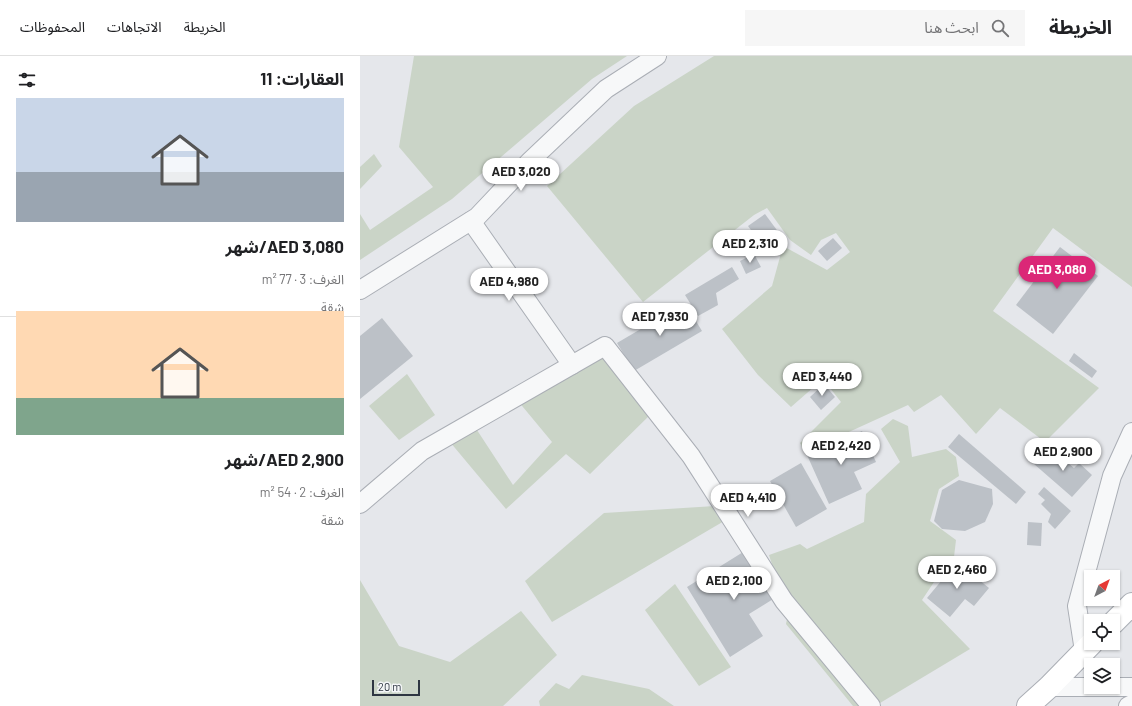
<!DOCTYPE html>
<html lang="ar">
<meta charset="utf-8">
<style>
body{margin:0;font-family:Barlow,"Noto Sans Arabic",sans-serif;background:#f6f6f6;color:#202124;direction:rtl;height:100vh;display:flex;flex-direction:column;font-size:15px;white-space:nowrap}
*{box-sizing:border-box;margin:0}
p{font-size:13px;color:#757577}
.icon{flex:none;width:22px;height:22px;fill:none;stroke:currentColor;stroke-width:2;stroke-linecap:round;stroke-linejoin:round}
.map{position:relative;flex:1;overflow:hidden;direction:ltr}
.panel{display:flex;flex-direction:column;background:#fff;width:360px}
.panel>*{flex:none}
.needle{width:26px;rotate:41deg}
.fabs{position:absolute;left:724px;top:514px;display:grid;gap:8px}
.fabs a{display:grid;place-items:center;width:36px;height:36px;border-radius:0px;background:#fff;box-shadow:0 1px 3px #0004;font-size:20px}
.scale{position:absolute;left:12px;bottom:10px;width:48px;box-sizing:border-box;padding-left:4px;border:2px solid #2e3642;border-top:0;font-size:11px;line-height:14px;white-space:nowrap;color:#2e3642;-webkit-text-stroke:3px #f4f6f8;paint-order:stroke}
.price{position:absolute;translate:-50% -34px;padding:0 9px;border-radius:14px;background:#fff;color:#222;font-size:13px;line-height:26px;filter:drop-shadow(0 1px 2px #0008)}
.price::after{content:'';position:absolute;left:50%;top:24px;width:12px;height:9px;margin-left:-6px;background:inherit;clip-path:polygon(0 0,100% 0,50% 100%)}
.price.on{background:#db2777;color:#fff}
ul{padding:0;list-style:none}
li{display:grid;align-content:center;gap:8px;height:212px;padding:0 16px}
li+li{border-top:1px solid #e0e0e0}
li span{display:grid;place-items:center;height:124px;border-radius:0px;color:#555}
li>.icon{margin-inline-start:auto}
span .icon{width:72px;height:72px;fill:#fffc;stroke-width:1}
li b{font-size:17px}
h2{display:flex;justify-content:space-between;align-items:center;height:48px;padding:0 16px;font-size:17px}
header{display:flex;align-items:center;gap:24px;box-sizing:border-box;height:56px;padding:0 20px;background:#fff;border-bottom:1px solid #e0e0e0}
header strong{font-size:19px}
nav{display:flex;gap:22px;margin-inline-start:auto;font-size:14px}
.search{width:280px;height:36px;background:#f6f6f6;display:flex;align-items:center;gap:10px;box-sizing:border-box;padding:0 14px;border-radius:0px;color:#757577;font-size:15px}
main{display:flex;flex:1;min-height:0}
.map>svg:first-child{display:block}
.green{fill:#cad4c7}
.building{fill:#bcc1c7}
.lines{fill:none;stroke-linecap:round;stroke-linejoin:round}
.minor-casing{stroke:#aaaeb5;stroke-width:20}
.secondary-casing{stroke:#aaaeb5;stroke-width:24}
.minor{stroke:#f7f8f9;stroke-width:18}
.secondary{stroke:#fff;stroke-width:22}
</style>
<header>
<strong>الخريطة</strong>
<div class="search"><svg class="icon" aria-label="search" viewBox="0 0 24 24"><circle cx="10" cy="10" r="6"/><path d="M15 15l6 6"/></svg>ابحث هنا</div>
<nav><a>الخريطة</a><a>الاتجاهات</a><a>المحفوظات</a></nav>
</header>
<main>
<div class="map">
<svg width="772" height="650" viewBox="0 0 772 650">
<rect width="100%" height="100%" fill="#e5e7eb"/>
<!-- green -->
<g class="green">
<path d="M54,0h213l-35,23 -140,120 -92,61v-46l10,16 63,-43 -34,-40z"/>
<path d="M354,0h418v231l-79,-59 -60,83 106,77 -54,54 -45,-34 -24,26 -35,-39 -27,17 -6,-7 -103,47 -5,-9 41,-41 -18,-23 -32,28 -33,-32 -36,-46 50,-43 11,-40 44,24 23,-18 -14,-19 -15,7 -10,15 -21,-15 -23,-32 -13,7 -111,87 -96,-116 87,-80z"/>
<path d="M14,98l8,12 -22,23v-22z"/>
<path d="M241,299l52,57 -63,62 -24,-20 -60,55 -56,-67 25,-15 38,58 39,-43 -34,-41z"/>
<path d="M47,318l28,41 -36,25 -30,-34z"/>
<path d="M533,363l15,7 4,31 34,-8 10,8 3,19 -20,13 -9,32 26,19 -2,17 -9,8 -11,-2 -5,10 5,9 -12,18 48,49 -95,57h-22l-67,-82 2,-10 -19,-59 31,-11 7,5 57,-27 2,-28 34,-32 -19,-33z"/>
<path d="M355,450l16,11 -179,105 -27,-41 79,-68z"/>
<path d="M0,524l39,66 51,16 71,-51 36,44 -54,51h-143z"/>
<path d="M315,528l56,83 -32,19 -54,-76z"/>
<path d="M222,619l67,14 25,17h-134l-1,-5 17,-18 13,6z"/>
</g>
<!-- building -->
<g class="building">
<path d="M405,158l17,23 -17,12 -17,-23z"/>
<path d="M473,182l9,10 -15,13 -9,-10z"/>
<path d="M700,191l38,29 -45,58 -37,-29z"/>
<path d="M394,198l7,13 -15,7 -6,-13z"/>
<path d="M372,211l7,12 -23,14 2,12 -20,11 -13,-21z"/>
<path d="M325,247l17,28 -68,40 -17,-28z"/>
<path d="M22,262l31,38 -53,43v-63z"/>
<path d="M714,297l23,18 -5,7 -23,-17z"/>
<path d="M464,328l11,13 -14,13 -11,-13z"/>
<path d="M502,375l14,31 -22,10 8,17 -33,15 -22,-49z"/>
<path d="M599,378l67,58 -10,12 -68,-57z"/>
<path d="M689,391l25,21 5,-5 13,12 -20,22 -38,-33z"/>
<path d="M441,407l26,46 -31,18 -26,-46z"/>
<path d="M599,424l33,9 1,15 -8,18 -20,9 -23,-2 -8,-8 8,-31z"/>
<path d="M684,431l27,24 -16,18 -7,-7 3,-8 -10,-10 4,-4 -7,-6z"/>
<path d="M668,466l14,1 -1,23 -14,-1z"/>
<path d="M388,493l30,47 -29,18 14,22 -33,21 -43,-70z"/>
<path d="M597,506l32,26 -15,18 -9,-7 -15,18 -23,-19z"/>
</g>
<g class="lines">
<!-- minor casing -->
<g class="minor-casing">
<g id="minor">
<path d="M111,165l101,144"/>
<path d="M0,234l117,-73 52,-55 77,-73 51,-33"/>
<path d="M0,448l62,-53 183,-105 86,110 93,145 87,105"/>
<path d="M724,595l-7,-45 35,-130 20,-44"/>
<path d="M689,631h83"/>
<path d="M768,650l4,-2"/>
</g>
</g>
<!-- secondary casing -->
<g class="secondary-casing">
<g id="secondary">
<path d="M753,567l19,-19"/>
<path d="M668,650l21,-19 43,-44"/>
</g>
</g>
<!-- minor -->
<use href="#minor" class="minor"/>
<!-- secondary -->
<use href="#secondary" class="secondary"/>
</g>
</svg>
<div class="fabs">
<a><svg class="needle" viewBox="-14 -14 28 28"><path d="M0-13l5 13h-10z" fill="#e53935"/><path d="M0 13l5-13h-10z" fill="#757577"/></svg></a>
<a><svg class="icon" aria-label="locate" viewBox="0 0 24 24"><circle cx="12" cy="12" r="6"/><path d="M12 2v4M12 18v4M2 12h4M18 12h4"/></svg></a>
<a><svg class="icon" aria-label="layers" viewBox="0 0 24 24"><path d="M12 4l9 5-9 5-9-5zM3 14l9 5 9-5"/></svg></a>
</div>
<div class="scale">20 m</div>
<b class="price" style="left:161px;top:136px">AED 3,020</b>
<b class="price" style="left:390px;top:208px">AED 2,310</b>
<b class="price on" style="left:697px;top:234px">AED 3,080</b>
<b class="price" style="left:149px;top:246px">AED 4,980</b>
<b class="price" style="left:300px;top:281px">AED 7,930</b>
<b class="price" style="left:462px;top:341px">AED 3,440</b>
<b class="price" style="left:481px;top:410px">AED 2,420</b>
<b class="price" style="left:703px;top:416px">AED 2,900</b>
<b class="price" style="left:388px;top:462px">AED 4,410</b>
<b class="price" style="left:597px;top:534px">AED 2,460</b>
<b class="price" style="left:374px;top:545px">AED 2,100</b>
</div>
<section class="panel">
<h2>العقارات: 11<svg class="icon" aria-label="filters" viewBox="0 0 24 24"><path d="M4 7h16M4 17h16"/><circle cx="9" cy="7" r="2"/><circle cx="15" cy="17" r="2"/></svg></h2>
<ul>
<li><span style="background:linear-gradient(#c9d6e8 60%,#9aa5b1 0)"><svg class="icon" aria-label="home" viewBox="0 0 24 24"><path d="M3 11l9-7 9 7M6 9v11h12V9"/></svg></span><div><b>AED 3,080/شهر</b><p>الغرف: 3 · 77 m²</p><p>شقة</p></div></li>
<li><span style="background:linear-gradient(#ffd9b3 70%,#7fa58c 0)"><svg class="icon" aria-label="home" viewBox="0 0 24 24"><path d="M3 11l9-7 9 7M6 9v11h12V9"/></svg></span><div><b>AED 2,900/شهر</b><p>الغرف: 2 · 54 m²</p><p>شقة</p></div></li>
</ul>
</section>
</main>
